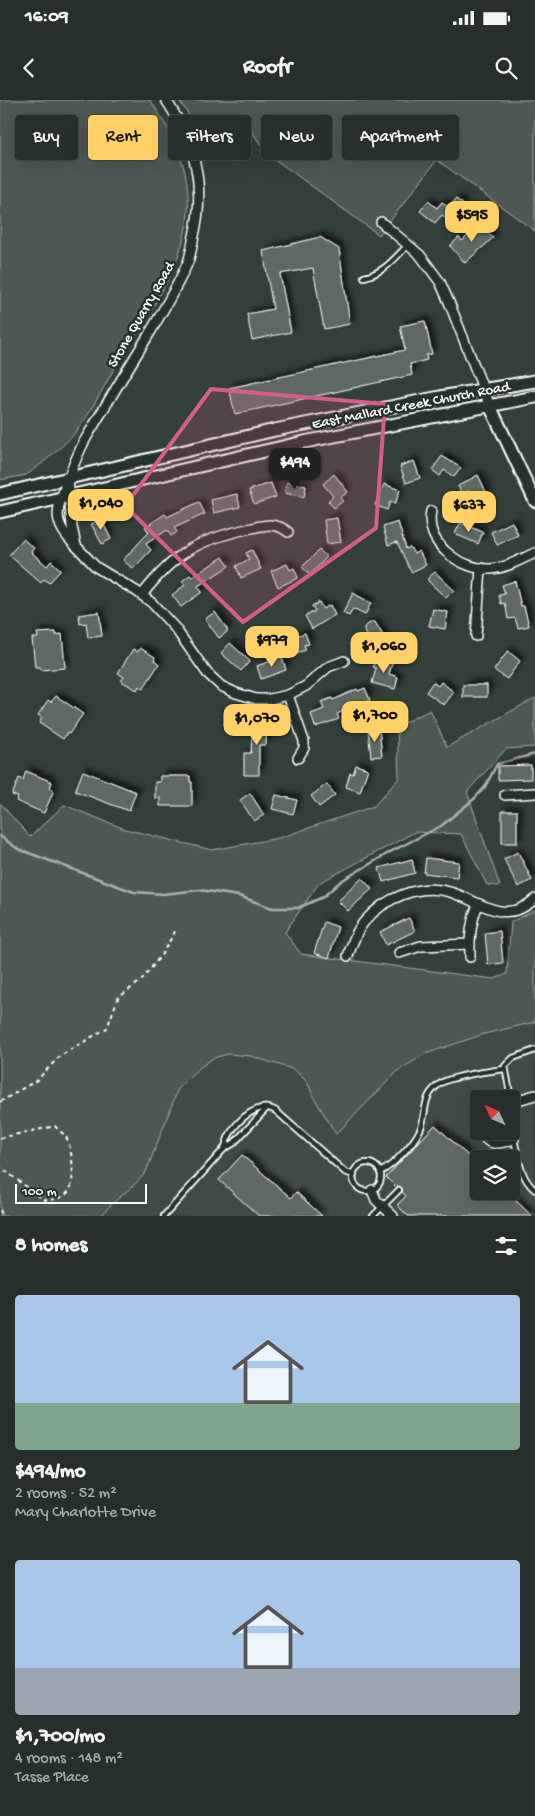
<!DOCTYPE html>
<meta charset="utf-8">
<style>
body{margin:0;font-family:"Gochi Hand",sans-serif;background:#2e3734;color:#f1f3f6;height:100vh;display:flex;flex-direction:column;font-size:19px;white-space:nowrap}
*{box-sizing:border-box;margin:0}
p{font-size:16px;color:#a4a9a9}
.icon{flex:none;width:28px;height:28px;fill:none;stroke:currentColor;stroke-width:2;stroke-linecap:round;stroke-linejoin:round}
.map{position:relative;height:1116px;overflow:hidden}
.panel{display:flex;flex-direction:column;background:#262f2c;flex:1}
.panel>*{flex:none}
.banner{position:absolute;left:15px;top:15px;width:505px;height:45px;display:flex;gap:10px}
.needle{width:32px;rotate:314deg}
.buttons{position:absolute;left:470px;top:990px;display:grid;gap:10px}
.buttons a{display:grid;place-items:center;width:50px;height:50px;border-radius:5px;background:#262f2c;box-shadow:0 5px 20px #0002,0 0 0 1px #424a48;font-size:25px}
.scale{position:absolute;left:15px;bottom:12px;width:132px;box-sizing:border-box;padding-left:5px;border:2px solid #fff;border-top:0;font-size:14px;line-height:18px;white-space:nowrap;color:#fff;-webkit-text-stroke:4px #26332d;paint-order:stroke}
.price{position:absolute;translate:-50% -42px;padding:0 11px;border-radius:10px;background:#ffd166;color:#111;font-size:16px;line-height:32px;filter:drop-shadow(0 1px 2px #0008)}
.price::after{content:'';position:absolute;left:50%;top:30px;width:15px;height:11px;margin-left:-8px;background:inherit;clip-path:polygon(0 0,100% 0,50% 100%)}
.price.selected{background:#222;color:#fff}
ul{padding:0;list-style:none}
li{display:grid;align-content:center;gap:10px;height:265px;padding:0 15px}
li span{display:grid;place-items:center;height:155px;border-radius:5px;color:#555}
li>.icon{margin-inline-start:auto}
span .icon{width:90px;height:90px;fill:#fffc;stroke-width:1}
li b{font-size:21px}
h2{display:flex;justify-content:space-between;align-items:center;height:60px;padding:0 15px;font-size:21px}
.tag{padding:0 18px;border-radius:5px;background:#262f2c;box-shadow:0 5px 20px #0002,0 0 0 1px #424a48;font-size:18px;line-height:45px}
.tag.selected{background:#ffd166;color:#111}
.status{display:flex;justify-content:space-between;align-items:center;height:35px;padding:0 25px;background:#262f2c;direction:ltr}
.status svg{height:14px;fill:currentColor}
header{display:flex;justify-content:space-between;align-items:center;height:65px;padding:0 15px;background:#262f2c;font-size:22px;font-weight:800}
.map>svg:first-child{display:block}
.built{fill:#404c47;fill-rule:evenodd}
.green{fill:#4d5853;stroke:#a6aca9}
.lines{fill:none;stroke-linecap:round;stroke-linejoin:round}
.stream{stroke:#abb0ae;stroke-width:2.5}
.building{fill:#5f6964;stroke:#fff;filter:url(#shadow)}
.lane-casing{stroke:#fff;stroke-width:8}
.street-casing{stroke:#fff;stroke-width:12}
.secondary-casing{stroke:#fff;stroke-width:15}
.path{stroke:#fff;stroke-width:2;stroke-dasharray:4 4;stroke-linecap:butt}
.lane{stroke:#26332d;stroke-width:4.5}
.street{stroke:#26332d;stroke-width:9}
.secondary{stroke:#26332d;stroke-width:11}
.marked{fill:#d45d8c;fill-opacity:0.2;stroke:#d45d8c;stroke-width:4;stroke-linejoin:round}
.labels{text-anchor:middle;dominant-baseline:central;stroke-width:5;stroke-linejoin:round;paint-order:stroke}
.street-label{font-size:15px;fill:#fff;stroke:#26332d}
</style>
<div class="status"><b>16:09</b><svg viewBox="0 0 49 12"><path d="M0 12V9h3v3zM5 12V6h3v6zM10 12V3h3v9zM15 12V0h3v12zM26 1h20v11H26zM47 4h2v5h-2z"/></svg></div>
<header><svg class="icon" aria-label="back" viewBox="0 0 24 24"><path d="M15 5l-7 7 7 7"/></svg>Roofr<svg class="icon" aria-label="search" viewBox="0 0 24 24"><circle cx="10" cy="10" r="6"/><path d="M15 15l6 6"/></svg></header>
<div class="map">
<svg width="535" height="1116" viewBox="0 0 535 1116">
<defs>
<filter id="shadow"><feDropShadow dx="4.5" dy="-4.5" stdDeviation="2.5" flood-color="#0009"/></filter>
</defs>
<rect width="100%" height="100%" fill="#333f3a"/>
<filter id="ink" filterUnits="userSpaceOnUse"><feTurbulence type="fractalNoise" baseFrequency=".02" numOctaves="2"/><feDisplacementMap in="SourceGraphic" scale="10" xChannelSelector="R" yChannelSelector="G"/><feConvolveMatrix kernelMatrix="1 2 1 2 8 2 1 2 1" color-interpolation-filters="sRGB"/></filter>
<g filter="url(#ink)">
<!-- built -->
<path class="built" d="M301,854l193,25 41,1v236h-471zM479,999h32v32h-32zM479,1059h32v32h-32z"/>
<!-- green -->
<g class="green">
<path d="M0,0h150c24,35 41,69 38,113 -4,55 -45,109 -74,156 -12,21 -24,45 -39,64 -5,7 -42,39 -49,42 -8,2 -18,3 -26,5z"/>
<path d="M179,0h356v131l-98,-71 -58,75 -106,-77 -13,-14 -10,-16 -39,20z"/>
<path d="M535,598v49l-29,2 -39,43 33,94 -13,-1 -26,-51 -46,-2 -96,51 -34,49 16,22 193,25 13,-5 4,-52 24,-12v112l-51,12 -59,20 -26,16 -63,64 -20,-33 -9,-19 -12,-12 -44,-14 -23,-2 -15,4 -14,10 -21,21 -32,83c-13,17 -32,27 -45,44h-101v-413l30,34 34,-32 61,24 87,21 67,-12 95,-32 25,-28 -2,-52 33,-16 17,37z"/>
</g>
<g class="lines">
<!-- stream -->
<path class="stream" d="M0,736l18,13 116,43 29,2 37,-4 39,6 33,12h26l25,-11 18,-16 51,-30 49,-25 33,-27 11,-12 12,-23 38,-10"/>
</g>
<!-- building -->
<g class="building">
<path d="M456,99l8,6 -14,17 -8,-7 -7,8 -15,-12 8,-10 9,7 5,-6 7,6z"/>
<path d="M480,124l13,14 -28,25 -15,-17 9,-9 3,4z"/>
<path d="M320,137l19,12 11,75 -26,5 -11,-61 -33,6 11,58 -39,8 -5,-26 26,-5 -10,-58z"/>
<path d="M425,221l7,33 -6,1 1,5 -17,4 2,11 -177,39 -6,-26 176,-38 -5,-24z"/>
<path d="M442,356l19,12 -7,9 -10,-7 -4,6 -8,-6z"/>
<path d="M414,361l6,17 -14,5 -6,-17z"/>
<path d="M334,374l14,18 -8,6 3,3 -9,7 -6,-7 5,-5 -10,-12z"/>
<path d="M478,375l10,21 -13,7 -6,-12 -7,3 -4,-8z"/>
<path d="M287,382l19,4 -2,11 -19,-4z"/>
<path d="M271,383l5,14 -22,7 -5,-14z"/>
<path d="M384,384l16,6 -5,14 -5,-2 -3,8 -12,-5z"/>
<path d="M237,394l3,13 -26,6 -3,-13z"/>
<path d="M199,402l6,12 -31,14 3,4 -6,4 -4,-6 -21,14 5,6 -18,19 -10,-9 26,-28 -4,-5 20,-13 2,3z"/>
<path d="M337,418l4,24 -14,2 -3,-24z"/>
<path d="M101,419l10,20 -9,5 -11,-20z"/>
<path d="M398,422l8,27 4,-2 4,7 5,-3 7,14 -15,7 -14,-30 -9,3 -5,-18z"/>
<path d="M512,422l6,13 -21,10 -6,-13z"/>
<path d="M460,423l23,9 -5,12 -23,-10z"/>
<path d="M23,439l11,9 -3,4 16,14 4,-5 10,9 -12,13 -5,-4 -3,4 -32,-28z"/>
<path d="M252,450l9,19 -20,9 -5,-12 13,-7 -3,-6z"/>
<path d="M319,450l8,7 -17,18 -8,-8z"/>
<path d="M223,457l6,9 -31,20 4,6 -21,15 -9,-12 13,-10 -3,-4 8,-6 2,2z"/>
<path d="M287,464l3,6 4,-2 4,10 -20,9 -7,-16z"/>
<path d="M435,472l19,18 -8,8 -18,-17v-3z"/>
<path d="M515,481l6,25h3l5,20 -11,2 -3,-10 -7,1 -3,-16 -4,1 -2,-9 6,-1 -3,-9z"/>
<path d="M353,493l18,10 -6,12 -12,-6 -4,7 -6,-3z"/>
<path d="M319,502l4,7 7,-4 5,10 -23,14 -7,-13 10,-5 -3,-5z"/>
<path d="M433,509l15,3 -3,17 -16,-3z"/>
<path d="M99,512l3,24 -14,2 -2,-15 -6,1 -1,-9z"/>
<path d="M215,512l12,17v3l-8,6 -14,-19z"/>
<path d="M372,522h3l12,20 -12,7 -11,-19v-3z"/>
<path d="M56,532v3l6,-1 3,34 -24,2 -1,-3h-5l-3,-29h6l-1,-5z"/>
<path d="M305,533l4,11 -5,1 2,5 -14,4 -5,-15z"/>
<path d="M230,543l20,18 -9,10 -20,-18z"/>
<path d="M140,548l15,9 -1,3 5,4 -16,25 -4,-3 -2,4 -16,-9 3,-4 -6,-4 15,-24 5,3z"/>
<path d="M508,551l12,10 -13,18 -13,-9z"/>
<path d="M282,557l4,13 -25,9 -4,-13z"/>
<path d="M376,557l17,4 -4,13 9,3 -3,12 -23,-6 4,-15 -3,-1z"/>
<path d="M433,582l5,4 3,-4 13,10 -10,13 -18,-13z"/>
<rect x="463" y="585" width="24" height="12"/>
<path d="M365,588l5,12 -33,14 2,5 -24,8 -4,-13 13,-5 -3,-7 11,-4 1,2 24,-11 1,2z"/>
<path d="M56,596l27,18 -14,20 -2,-1 -4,6 -24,-16 3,-5 -4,-3 10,-15 3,2z"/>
<path d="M264,618l11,1 -1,10h-7l-1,16h-7v30h-15v-22h7l2,-31 11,1z"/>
<path d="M379,629l3,27 -11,1 -3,-27z"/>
<path d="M356,665l12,4 -8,23 -14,-5 4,-14 3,1z"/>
<path d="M531,665v14l-33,1v-14z"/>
<path d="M26,671l26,11 -2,6 4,2 -10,23 -28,-12 2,-4 -6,-2 7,-17 4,2z"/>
<path d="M83,671l53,21 -7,19 -54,-20z"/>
<path d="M160,676h30v6h2v24h-32v-8h-5v-16h5z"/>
<path d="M327,684l8,11 -16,12 -8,-11z"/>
<path d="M250,693l14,22 -10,6 -14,-21z"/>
<path d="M276,695l21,5 -4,14 -21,-5z"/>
<rect x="502" y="711" width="15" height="32"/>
<path d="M518,752l14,28 -14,7 -14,-28z"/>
<path d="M426,758l33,4 -2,15 -33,-4z"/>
<path d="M412,759l3,14 -32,9 -4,-14z"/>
<path d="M362,778l10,11 -24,22 -10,-10z"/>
<path d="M409,818l6,13 -29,14 -6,-13z"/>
<path d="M324,822l14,5 -9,31 -15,-5z"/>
<path d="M500,831l3,32 -15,2 -3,-32z"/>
<path d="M435,1025l44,41v25h27l26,25h-124l-11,-11 9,-9 -4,-4 -1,-5h-5l-10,-10z"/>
<path d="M242,1055l49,43 5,-6 26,24h-63l-40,-36z"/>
</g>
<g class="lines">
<!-- lane casing -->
<g class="lane-casing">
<g id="lane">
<path d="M364,177c20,-4 30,-18 44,-32"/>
<path d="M511,999l-6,-33 8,-8 22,-8"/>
<path d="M267,1008l-33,35 -10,6c2,-4 3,-10 6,-15 8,-14 29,-34 46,-23l69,61 9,3"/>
<path d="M514,1039c4,17 6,39 21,51"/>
<circle cx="367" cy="1077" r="14"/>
<path d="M380,1072c13,-6 34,-29 40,-42 8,-18 0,-33 21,-47 12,-7 48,-12 63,-14"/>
<path d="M164,1116l60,-67"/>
<path d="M373,1116l26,-26"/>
</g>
</g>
<!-- street casing -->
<g class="street-casing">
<g id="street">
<path d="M381,122l39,33 20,27 9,20 41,104"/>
<path d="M68,378l4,49 4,19c-26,-24 -19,-38 -8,-67 5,-13 10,-26 17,-39 21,-35 42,-70 63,-104 14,-24 29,-48 40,-74 3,-8 4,-17 6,-26 12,-52 1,-92 -28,-136"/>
<path d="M431,411c-7,33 30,59 60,58 16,-1 30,-10 44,-16"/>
<path d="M76,446l20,21 40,24 16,12 23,25 32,45 14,13 15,7 20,6h14l18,-4 18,-9 22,-19 16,-6"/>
<path d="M142,495c33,-43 57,-56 110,-67 13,-3 25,-6 36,4"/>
<path d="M476,536l5,-68"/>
<path d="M288,595l16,46v7l-6,10"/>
<path d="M505,695l30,-2"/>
<path d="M399,853l22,-7 49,-2"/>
<path d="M348,856c4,-12 8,-25 16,-34 20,-24 55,-39 86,-30 31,9 54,35 85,7"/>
<path d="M470,857c-1,-18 1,-36 8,-53"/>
<path d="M511,1002l24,-7"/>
<path d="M479,1011v2"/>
<path d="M482,1031c5,18 18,12 32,8l-3,-9"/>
<path d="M372,1090l4,10 17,16"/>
</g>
</g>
<!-- secondary casing -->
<g class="secondary-casing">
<g id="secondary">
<path d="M490,306l45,95"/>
<path d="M0,394l275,-64 165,-33 95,-16"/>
<path d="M0,412l304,-70 231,-45"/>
</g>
</g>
<!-- path -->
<g class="path">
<path d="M0,1002l37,-22 23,-24 47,-28 11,-30 24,-18 20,-26 15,-26"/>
<path d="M0,1038l55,-12c3,4 8,7 11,11 6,10 10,44 3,54 -6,8 -16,9 -25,9l-44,-33"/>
<path d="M0,1110l3,6"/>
</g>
<!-- lane -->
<use href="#lane" class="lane"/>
<!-- street -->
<use href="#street" class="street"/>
<!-- secondary -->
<use href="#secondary" class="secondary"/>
</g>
</g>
<!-- marked area -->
<path class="marked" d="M211,289l174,15 -9,124 -133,94 -118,-116z"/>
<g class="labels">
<!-- street labels -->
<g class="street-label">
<text transform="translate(142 215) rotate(-60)">Stone Quarry Road</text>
<text transform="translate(411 306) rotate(-11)">East Mallard Creek Church Road</text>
</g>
</g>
</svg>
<div class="buttons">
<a><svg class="needle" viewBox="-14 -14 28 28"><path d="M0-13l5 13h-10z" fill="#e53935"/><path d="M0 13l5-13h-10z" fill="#a4a9a9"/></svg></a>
<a><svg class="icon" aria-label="layers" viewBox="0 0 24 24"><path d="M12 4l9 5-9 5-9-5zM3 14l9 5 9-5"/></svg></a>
</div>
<div class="scale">100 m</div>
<b class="price" style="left:472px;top:143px">$595</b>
<b class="price selected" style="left:295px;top:390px">$494</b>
<b class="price" style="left:101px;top:431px">$1,040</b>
<b class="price" style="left:469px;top:433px">$637</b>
<b class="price" style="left:272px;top:568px">$979</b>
<b class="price" style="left:384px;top:574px">$1,060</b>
<b class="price" style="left:375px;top:643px">$1,700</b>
<b class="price" style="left:257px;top:646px">$1,070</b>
<div class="banner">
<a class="tag">Buy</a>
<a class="tag selected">Rent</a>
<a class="tag">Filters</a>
<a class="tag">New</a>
<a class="tag">Apartment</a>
</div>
</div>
<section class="panel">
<h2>8 homes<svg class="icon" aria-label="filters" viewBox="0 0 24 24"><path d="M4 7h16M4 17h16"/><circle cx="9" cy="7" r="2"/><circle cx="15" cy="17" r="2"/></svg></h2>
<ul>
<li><span style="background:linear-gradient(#a9c7e8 70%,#7fa58c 0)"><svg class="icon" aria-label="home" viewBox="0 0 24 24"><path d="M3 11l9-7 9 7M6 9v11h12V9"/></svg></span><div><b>$494/mo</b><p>2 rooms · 52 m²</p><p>Mary Charlotte Drive</p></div></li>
<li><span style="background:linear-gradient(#a9c7e8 70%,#9aa5b1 0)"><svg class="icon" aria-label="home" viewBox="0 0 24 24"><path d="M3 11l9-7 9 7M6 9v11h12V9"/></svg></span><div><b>$1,700/mo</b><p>4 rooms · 148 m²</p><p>Tasse Place</p></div></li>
</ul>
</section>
